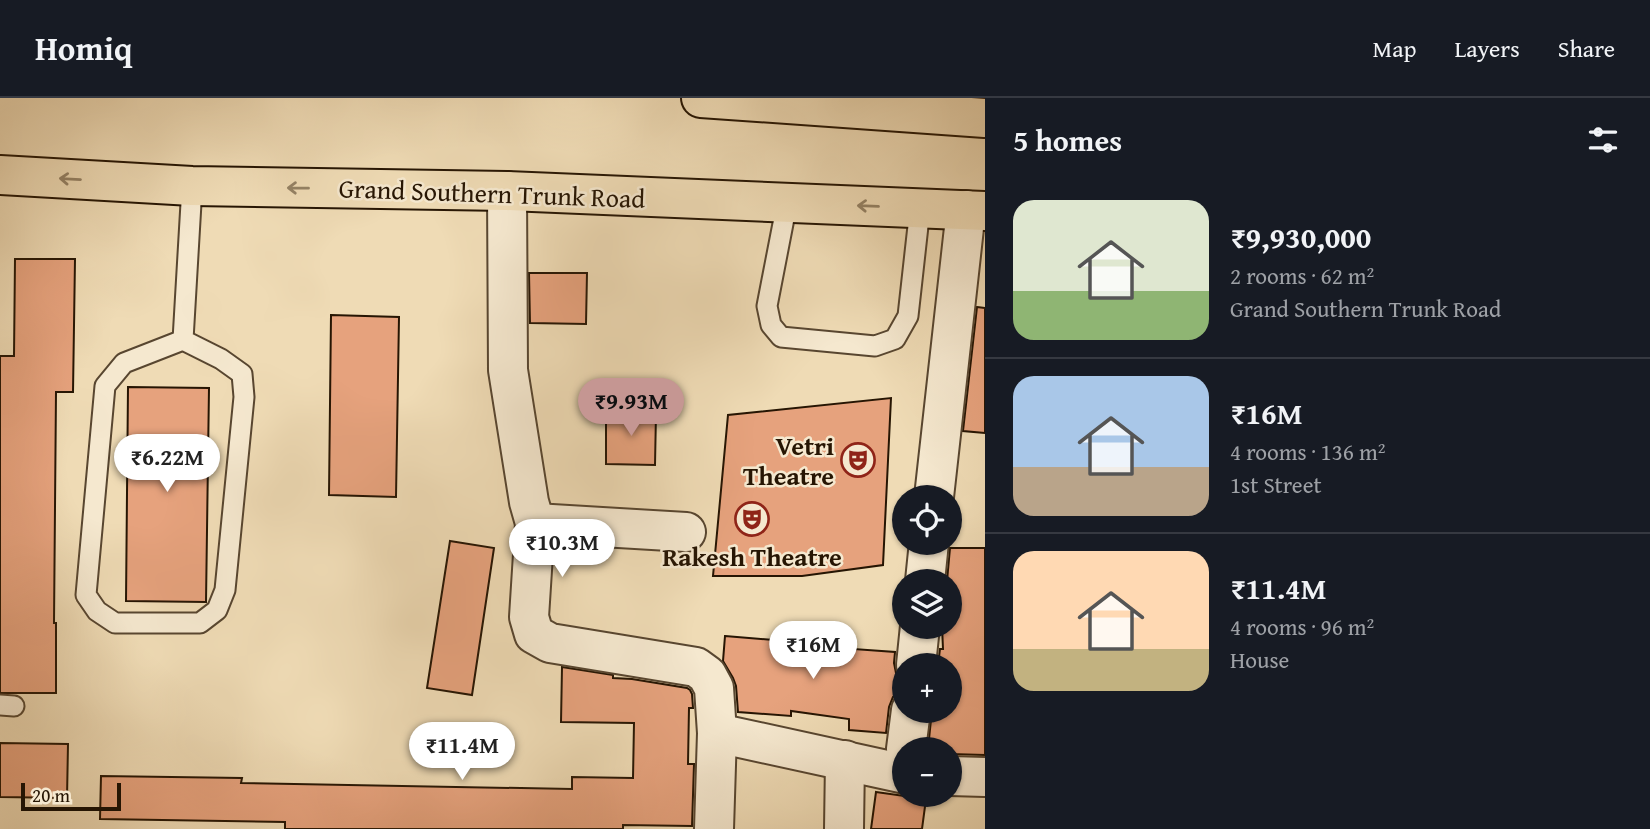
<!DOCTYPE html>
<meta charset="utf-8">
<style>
body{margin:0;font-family:"Gentium Book Plus",serif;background:#242831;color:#f1f3f6;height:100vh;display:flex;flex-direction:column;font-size:26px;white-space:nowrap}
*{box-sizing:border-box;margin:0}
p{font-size:23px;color:#9ea1a6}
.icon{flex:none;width:38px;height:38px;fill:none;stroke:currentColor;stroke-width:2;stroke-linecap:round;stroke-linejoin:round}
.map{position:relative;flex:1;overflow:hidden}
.panel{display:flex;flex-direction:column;background:#171b24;width:665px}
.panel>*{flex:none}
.controls{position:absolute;left:892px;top:387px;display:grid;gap:14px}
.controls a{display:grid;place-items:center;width:70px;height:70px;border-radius:50%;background:#171b24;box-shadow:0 2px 5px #0004;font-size:35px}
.scale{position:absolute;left:21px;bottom:18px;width:100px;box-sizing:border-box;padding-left:7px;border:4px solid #261503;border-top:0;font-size:19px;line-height:24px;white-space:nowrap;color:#261503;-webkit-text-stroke:5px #f5e8cf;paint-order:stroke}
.price{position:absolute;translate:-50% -60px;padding:0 16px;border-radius:24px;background:#fff;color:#222;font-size:23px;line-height:46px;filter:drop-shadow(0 2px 4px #0008)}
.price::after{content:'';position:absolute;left:50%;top:42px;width:21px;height:16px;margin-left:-10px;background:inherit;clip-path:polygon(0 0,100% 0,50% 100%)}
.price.active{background:#c59692;color:#111}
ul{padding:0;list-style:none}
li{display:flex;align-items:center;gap:21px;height:175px;padding:0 28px}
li+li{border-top:2px solid #363941}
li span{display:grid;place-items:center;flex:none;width:196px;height:140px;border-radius:21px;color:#555}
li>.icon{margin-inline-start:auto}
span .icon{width:84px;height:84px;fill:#fffc;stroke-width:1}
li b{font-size:30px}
h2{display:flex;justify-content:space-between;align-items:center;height:84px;padding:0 28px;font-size:30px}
header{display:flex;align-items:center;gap:42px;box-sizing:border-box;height:98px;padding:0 35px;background:#171b24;border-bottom:2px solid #363941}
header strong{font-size:33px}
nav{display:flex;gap:38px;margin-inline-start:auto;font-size:24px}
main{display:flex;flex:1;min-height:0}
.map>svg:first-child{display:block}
.building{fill:#e6a27d;stroke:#261503;stroke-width:2}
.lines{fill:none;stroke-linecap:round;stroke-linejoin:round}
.lane-casing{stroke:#584630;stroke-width:23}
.street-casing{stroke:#584630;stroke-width:42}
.primary-casing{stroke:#261503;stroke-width:42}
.lane{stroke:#f5e8cf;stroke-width:19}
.street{stroke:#f5e8cf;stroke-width:38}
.primary{stroke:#efdbb5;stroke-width:38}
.oneway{stroke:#958265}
.labels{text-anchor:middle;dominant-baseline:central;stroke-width:5;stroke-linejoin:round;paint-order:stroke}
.street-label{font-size:26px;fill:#261503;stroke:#f5e8cf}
.poi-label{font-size:26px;font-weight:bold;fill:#261503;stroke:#f5e8cf;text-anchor:end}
</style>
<header>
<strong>Homiq</strong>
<nav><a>Map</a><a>Layers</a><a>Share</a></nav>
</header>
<main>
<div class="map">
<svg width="985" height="731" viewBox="0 0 985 731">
<rect width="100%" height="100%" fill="#efdbb5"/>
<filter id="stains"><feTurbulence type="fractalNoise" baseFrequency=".00286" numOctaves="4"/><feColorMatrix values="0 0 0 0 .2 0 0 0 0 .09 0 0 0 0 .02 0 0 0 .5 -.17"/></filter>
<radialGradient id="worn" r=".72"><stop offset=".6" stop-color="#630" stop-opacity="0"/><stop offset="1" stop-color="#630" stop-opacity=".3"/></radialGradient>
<!-- building -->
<g class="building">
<path d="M15,161h60l-2,133h-17l-2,231h2v70h-56v-337h14z"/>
<path d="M529,175h58l-1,51 -56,-1z"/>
<path d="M977,209l8,1v125l-22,-2z"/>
<path d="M331,217l68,2 -3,180 -67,-2z"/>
<path d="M128,289l81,1 -3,214 -80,-1z"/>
<path d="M891,300l-8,167 -81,11h-89l15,-161z"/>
<path d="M606,314l50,1 -1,52 -49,-1z"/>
<path d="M450,443l44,7 -22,147 -45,-7z"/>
<path d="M950,450h35v207l-35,-1v-5h-22l4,-39h18v-45h-12l2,-16h3l-1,-23h8v-45h-3z"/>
<path d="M725,538l72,6 -1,1 58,9v-3l41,3 -1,11 2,10 9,10v6l-12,8 -4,10 -3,26 -37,-3v-11l-58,-8v5l-53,-4 -2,-26 -3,-8 -10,-17z"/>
<path d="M562,569l51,8v3l19,1 55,9 3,2 2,4 1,14h-4l-1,56h6l-2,62 -69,-1v4h-338v-7l-185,-3 1,-43 141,2 -1,5 331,6v-12l61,1 1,-55 -73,-1z"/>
<path d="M0,645l68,1 -1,54 -67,-1z"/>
<path d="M876,694l50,7 -4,30h-51z"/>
</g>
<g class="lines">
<!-- lane casing -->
<g class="lane-casing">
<g id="lane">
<path d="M787,105l-20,103 4,19 10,12 94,9 20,-7 13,-23 12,-108"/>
<path d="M183,242l38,19 21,15 2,23 -19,193 -8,20 -17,13h-85l-18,-12 -11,-16 19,-209 19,-23 59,-23 9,-154"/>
<path d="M0,607l14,1"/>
</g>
</g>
<!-- street casing -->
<g class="street-casing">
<g id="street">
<path d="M507,93l1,179 21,132 6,21 -6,94 5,17 16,9 146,24 11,8 7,13 3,45 -3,96"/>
<path d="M934,399l32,-287"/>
<path d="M535,425l151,9"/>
<path d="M925,483l4,-39"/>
<path d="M916,567l4,-39"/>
<path d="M717,635l188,41"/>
<path d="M906,651l5,-39"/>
<path d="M950,678l35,1"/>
<path d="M844,731l1,-69"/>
</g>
</g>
<!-- primary casing -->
<g class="primary-casing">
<g id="primary">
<path d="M701,0l284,20"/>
<path d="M0,77l192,11 315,5 478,20"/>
</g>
</g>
<!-- lane -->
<use href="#lane" class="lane"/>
<!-- street -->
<use href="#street" class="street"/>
<!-- primary -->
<use href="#primary" class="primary"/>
</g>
<!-- one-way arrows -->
<defs><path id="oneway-shaft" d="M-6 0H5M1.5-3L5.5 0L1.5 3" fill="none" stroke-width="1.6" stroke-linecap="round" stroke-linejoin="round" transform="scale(1.75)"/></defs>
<g class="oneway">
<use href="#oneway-shaft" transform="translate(70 81) rotate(-177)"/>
<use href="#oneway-shaft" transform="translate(298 90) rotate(-179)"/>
<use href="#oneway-shaft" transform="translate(868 108) rotate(-178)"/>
</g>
<!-- icons -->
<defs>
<g id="theatre-ring" transform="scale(1.75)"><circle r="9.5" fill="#f5e8cf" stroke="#8f2418" stroke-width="1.5"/><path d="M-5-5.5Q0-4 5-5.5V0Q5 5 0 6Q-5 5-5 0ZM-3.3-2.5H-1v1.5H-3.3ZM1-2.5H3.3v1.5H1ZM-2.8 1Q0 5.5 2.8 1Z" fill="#8f2418"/></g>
</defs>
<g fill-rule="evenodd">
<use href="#theatre-ring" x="858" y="362"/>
<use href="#theatre-ring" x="752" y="421"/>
</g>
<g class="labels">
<!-- street labels -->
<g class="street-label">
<text transform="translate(492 95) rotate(2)">Grand Southern Trunk Road</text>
</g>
<!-- poi labels -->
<g class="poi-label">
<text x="834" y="347">Vetri<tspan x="834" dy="30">Theatre</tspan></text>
<text x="752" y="458" text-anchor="middle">Rakesh Theatre</text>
</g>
</g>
<rect width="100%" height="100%" filter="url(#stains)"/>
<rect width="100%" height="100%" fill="url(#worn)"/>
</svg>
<div class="controls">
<a><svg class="icon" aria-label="locate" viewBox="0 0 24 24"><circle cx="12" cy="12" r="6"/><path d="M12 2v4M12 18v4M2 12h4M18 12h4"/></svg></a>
<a><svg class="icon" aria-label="layers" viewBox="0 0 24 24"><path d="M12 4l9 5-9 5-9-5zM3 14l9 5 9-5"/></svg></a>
<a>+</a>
<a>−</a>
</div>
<div class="scale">20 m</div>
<b class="price active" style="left:631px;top:340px">₹9.93M</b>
<b class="price" style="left:167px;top:396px">₹6.22M</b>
<b class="price" style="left:562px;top:481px">₹10.3M</b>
<b class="price" style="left:813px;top:583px">₹16M</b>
<b class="price" style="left:462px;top:684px">₹11.4M</b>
</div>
<section class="panel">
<h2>5 homes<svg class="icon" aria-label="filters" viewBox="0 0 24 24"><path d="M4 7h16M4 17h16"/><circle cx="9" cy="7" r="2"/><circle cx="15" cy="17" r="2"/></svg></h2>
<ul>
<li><span style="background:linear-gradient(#dfe7d0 65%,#8fb573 0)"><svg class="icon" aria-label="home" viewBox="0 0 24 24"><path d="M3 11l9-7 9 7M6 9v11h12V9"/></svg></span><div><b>₹9,930,000</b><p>2 rooms · 62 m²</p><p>Grand Southern Trunk Road</p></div></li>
<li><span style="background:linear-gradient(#a9c7e8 65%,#b9a48a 0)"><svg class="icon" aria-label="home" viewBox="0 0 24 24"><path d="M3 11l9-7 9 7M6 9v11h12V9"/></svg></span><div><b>₹16M</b><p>4 rooms · 136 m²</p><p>1st Street</p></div></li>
<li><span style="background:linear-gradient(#ffd9b3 70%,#c2b280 0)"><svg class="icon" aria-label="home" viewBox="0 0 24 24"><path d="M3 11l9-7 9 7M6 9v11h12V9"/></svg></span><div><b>₹11.4M</b><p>4 rooms · 96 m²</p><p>House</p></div></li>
</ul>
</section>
</main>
